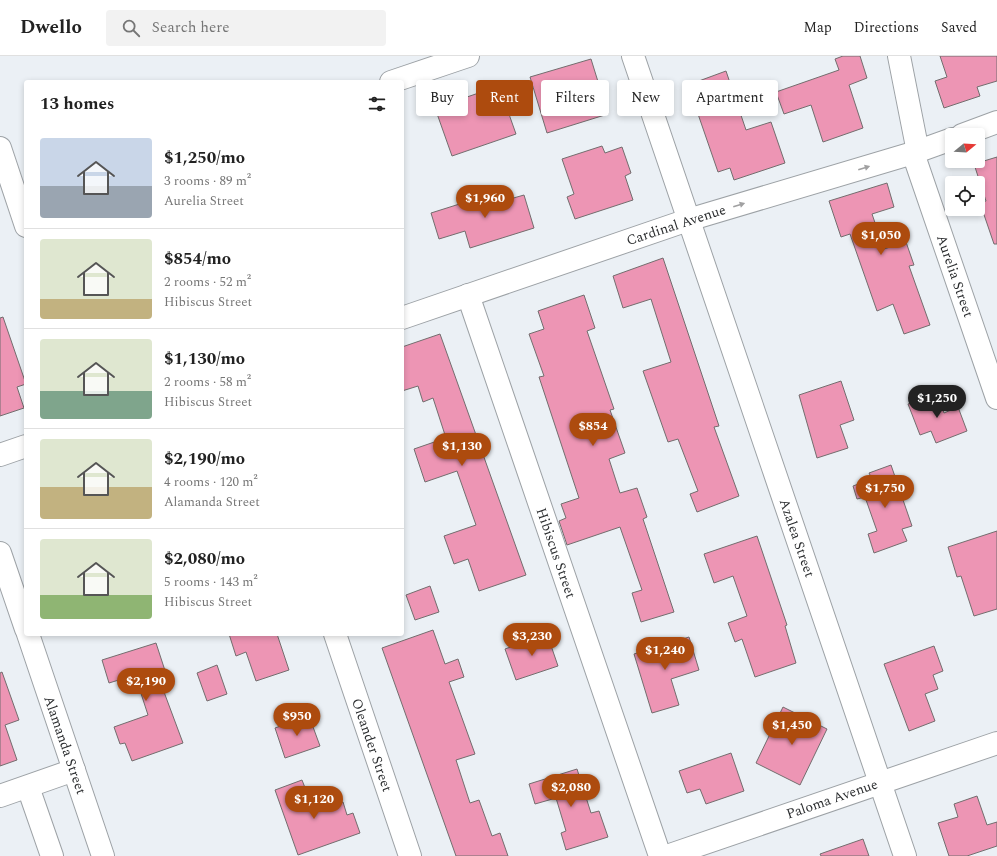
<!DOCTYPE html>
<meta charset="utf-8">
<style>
body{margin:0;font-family:Spectral,serif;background:#f2f2f2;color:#222;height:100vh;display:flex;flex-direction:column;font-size:15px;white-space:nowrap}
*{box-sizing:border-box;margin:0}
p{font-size:13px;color:#767676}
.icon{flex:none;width:22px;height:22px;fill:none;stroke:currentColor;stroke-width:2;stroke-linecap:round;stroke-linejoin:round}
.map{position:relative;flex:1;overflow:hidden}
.sheet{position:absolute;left:24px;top:24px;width:380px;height:556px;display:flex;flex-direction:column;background:#fff;border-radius:4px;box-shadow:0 2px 6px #0003}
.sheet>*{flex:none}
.hud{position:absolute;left:416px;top:24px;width:380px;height:36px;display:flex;gap:8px}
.needle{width:26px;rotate:72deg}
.controls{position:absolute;left:945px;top:72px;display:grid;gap:8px}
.controls a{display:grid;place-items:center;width:40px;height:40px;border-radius:4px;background:#fff;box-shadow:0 2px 6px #0003;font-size:20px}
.price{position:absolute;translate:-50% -34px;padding:0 9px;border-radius:14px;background:#ad4b0e;color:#fff;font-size:13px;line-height:26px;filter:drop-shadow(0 1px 2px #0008)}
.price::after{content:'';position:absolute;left:50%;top:24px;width:12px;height:9px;margin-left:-6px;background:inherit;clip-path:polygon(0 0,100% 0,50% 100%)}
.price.active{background:#222;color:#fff}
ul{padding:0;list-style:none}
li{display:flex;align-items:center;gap:12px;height:100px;padding:0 16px}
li+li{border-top:1px solid #e0e0e0}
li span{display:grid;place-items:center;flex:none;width:112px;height:80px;border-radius:4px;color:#555}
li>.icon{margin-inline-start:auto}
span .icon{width:48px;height:48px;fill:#fffc;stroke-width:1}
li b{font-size:17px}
h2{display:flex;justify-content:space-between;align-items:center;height:48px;padding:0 16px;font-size:17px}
.pill{padding:0 14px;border-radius:4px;background:#fff;box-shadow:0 2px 6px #0003;font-size:14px;line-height:36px}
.pill.active{background:#ad4b0e;color:#fff}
header{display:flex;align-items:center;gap:24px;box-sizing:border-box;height:56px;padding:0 20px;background:#fff;border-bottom:1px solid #e0e0e0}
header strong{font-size:19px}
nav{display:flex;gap:22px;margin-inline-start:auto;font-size:14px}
.search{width:280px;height:36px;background:#f2f2f2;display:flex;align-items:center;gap:10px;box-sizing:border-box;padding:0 14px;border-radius:4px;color:#767676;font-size:15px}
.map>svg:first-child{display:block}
.building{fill:#ed95b4;stroke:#736d6e}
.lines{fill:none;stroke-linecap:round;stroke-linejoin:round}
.minor-casing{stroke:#9da2a6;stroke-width:24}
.minor{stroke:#fff;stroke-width:22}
.oneway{fill:#a0a0a1}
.labels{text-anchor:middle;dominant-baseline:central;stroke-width:3;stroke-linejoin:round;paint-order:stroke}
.street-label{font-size:14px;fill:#2b2d2f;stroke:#fff}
</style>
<header>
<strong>Dwello</strong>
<div class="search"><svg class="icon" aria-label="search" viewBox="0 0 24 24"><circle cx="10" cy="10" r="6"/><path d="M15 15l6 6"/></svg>Search here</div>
<nav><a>Map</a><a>Directions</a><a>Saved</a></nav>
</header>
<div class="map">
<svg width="997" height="800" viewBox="0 0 997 800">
<rect width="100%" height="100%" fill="#ebf0f5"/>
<!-- building -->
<g class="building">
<path d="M843,0h17l7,22 -18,7 14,43 -40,14 -12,-37 -27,9 -8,-22 63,-22 -4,-11z"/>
<path d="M940,0h57v25l-20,6 3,9 -36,12 -9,-27 12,-4z"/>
<path d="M591,3l17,55 -61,19 -17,-56z"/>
<path d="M726,15l20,59 25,-8 14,41 -51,17 -4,-12 -12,4 -30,-87z"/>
<path d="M499,30l17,48 -64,22 -17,-48z"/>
<path d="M602,90l3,7 17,-6 9,26 -6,3 8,24 -58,19 -8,-22 7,-3 -12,-35z"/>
<path d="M997,101v87h-3l-14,-41 6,-2 -12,-37z"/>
<path d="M887,127l7,24 -22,7 12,35 22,-7 8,23 -5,1 21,59 -26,9 -11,-30 -16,7 -27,-77 -9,3 -12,-36z"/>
<path d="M507,133l3,10 14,-4 10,33 -64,20 -5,-17 -26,8 -8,-26z"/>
<path d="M663,202l56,168 -5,1 25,69 -42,16 -7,-18 8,-3 -20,-52 -10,3 -25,-71 28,-9 -20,-63 -28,9 -10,-32z"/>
<path d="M584,239l11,33 -8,3 27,78 -4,1 15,43 -16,6 11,34 17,-5 10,29 -4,2 31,93 -33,10 -9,-29 10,-3 -22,-63 -53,18 -8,-24 7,-3 -5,-14 18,-6 -40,-121 5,-1 -15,-42 15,-5 -6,-18z"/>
<path d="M3,261l23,67 -9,3 7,21 -24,8v-98z"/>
<path d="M440,278l86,241 -47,16 -11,-32 -14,5 -10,-28 32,-11 -19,-54 -32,11 -11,-33 32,-11 -13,-40 -10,4 -5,-16 -16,5v-44z"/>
<path d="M841,325l13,39 -14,5 8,23 -31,10 -18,-63z"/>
<path d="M937,337l7,20 14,-6 9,24 -31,12 -5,-12 -11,4 -12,-31z"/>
<path d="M891,409l21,61 -10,3 5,12 -33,12 -6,-19 9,-3 -12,-34 -8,2 -4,-13 19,-7 -3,-6z"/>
<path d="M997,475v78l-23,7 -13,-40 -4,1 -9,-30z"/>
<path d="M757,480l30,89 -2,1 11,37 -41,14 -13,-38 -7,3 -7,-19 19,-7 -14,-40 -19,7 -10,-29z"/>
<path d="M430,530l9,26 -24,8 -9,-25z"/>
<path d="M433,574l12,34 13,-5 6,18 -15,5 26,72 -19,6 14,43 9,-3 13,36 8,-3 8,23h-52l-74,-208z"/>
<path d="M229,578h48l12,36 -33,11 -10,-29 -10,4z"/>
<path d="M547,578l11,32 -42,14 -11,-31z"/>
<path d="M689,581l10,33 -28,9 8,26 -27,8 -18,-59z"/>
<path d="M156,587l15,46 -7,3 19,51 -51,18 -7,-18 -5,1 -6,-17 34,-12 -13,-40 -26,8 -7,-23z"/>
<path d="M934,590l9,25 -10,4 5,14 -13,5 10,27 -26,10 -25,-67z"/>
<path d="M217,609l10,29 -20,7 -10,-28z"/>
<path d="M2,616l17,48 -14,5 12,35 -17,6v-93z"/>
<path d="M783,651l44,22 -27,56 -44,-22z"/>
<path d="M309,660l11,30 -35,12 -10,-30z"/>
<path d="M731,697l13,38 -38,13 -6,-15 -13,4 -8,-22z"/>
<path d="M577,713l14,44 8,-2 9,26 -42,13 -5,-17 5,-2 -10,-33 -21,6 -6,-20z"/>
<path d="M302,724l12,31 29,-9 4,13 6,-2 7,20 -62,22 -23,-65z"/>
<path d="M977,740l10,29 10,-3v24l-30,10h-18l-11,-33 20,-6 -4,-13z"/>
<path d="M863,783l6,17h-48l-1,-2z"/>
</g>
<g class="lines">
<!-- minor casing -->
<g class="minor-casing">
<g id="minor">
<path d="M633,0l272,800"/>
<path d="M899,0l19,96"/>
<path d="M391,26l77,-26"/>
<path d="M962,79l35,-13"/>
<path d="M0,92l26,78"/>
<path d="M913,97l84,245"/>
<path d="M468,239l192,561"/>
<path d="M402,262l286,-98 225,-67 39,-14"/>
<path d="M0,399l26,-9"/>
<path d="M0,497l26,76"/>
<path d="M28,578l75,222"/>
<path d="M335,578l75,222"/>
<path d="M28,731l24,69"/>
<path d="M0,740l74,-26"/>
<path d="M667,800l330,-113"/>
</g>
</g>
<!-- minor -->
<use href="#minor" class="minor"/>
</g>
<!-- one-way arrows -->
<defs><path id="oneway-solid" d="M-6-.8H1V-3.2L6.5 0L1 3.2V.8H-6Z"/></defs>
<g class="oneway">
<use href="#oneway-solid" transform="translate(864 112) rotate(-17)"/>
<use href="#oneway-solid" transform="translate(739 149) rotate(-17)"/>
</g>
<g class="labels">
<!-- street labels -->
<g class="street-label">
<text transform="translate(676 169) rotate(-18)">Cardinal Avenue</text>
<text transform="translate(955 220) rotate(71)">Aurelia Street</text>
<text transform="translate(797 482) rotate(71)">Azalea Street</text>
<text transform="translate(556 497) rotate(71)">Hibiscus Street</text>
<text transform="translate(65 689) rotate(71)">Alamanda Street</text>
<text transform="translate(372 689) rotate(71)">Oleander Street</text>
<text transform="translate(832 743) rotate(-19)">Paloma Avenue</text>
</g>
</g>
</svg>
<div class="controls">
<a><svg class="needle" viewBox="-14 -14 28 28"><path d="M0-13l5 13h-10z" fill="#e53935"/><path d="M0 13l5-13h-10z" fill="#767676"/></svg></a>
<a><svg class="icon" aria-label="locate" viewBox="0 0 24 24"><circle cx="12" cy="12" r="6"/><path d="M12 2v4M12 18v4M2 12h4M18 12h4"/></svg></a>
</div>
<b class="price" style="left:485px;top:163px">$1,960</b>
<b class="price" style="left:881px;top:200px">$1,050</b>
<b class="price active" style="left:937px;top:363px">$1,250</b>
<b class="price" style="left:593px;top:391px">$854</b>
<b class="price" style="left:462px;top:411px">$1,130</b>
<b class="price" style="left:885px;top:453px">$1,750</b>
<b class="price" style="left:532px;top:601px">$3,230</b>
<b class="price" style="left:665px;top:615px">$1,240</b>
<b class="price" style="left:146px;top:646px">$2,190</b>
<b class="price" style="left:297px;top:681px">$950</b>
<b class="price" style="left:792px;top:690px">$1,450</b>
<b class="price" style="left:571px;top:752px">$2,080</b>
<b class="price" style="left:314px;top:764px">$1,120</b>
<div class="hud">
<a class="pill">Buy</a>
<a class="pill active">Rent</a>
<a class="pill">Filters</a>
<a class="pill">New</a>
<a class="pill">Apartment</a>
</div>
<section class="sheet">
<h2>13 homes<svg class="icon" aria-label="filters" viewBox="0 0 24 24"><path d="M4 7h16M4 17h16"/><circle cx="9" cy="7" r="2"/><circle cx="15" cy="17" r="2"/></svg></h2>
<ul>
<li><span style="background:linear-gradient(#c9d6e8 60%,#9aa5b1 0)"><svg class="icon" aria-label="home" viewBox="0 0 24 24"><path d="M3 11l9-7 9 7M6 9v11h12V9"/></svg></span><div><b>$1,250/mo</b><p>3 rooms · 89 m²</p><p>Aurelia Street</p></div></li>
<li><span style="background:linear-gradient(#dfe7d0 75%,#c2b280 0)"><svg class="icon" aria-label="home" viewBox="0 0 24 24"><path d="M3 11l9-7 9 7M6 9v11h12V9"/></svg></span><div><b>$854/mo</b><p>2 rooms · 52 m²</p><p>Hibiscus Street</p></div></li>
<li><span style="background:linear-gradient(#dfe7d0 65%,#7fa58c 0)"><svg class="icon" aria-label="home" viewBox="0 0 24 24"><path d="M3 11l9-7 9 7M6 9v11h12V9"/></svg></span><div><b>$1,130/mo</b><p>2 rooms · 58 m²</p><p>Hibiscus Street</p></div></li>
<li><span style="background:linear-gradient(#dfe7d0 60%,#c2b280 0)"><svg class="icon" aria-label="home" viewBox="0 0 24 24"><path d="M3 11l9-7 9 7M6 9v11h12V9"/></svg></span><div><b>$2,190/mo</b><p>4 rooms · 120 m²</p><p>Alamanda Street</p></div></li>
<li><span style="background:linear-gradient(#dfe7d0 70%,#8fb573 0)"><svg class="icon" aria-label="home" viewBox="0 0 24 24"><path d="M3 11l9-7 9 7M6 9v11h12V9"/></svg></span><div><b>$2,080/mo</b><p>5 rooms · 143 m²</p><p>Hibiscus Street</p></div></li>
</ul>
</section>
</div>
